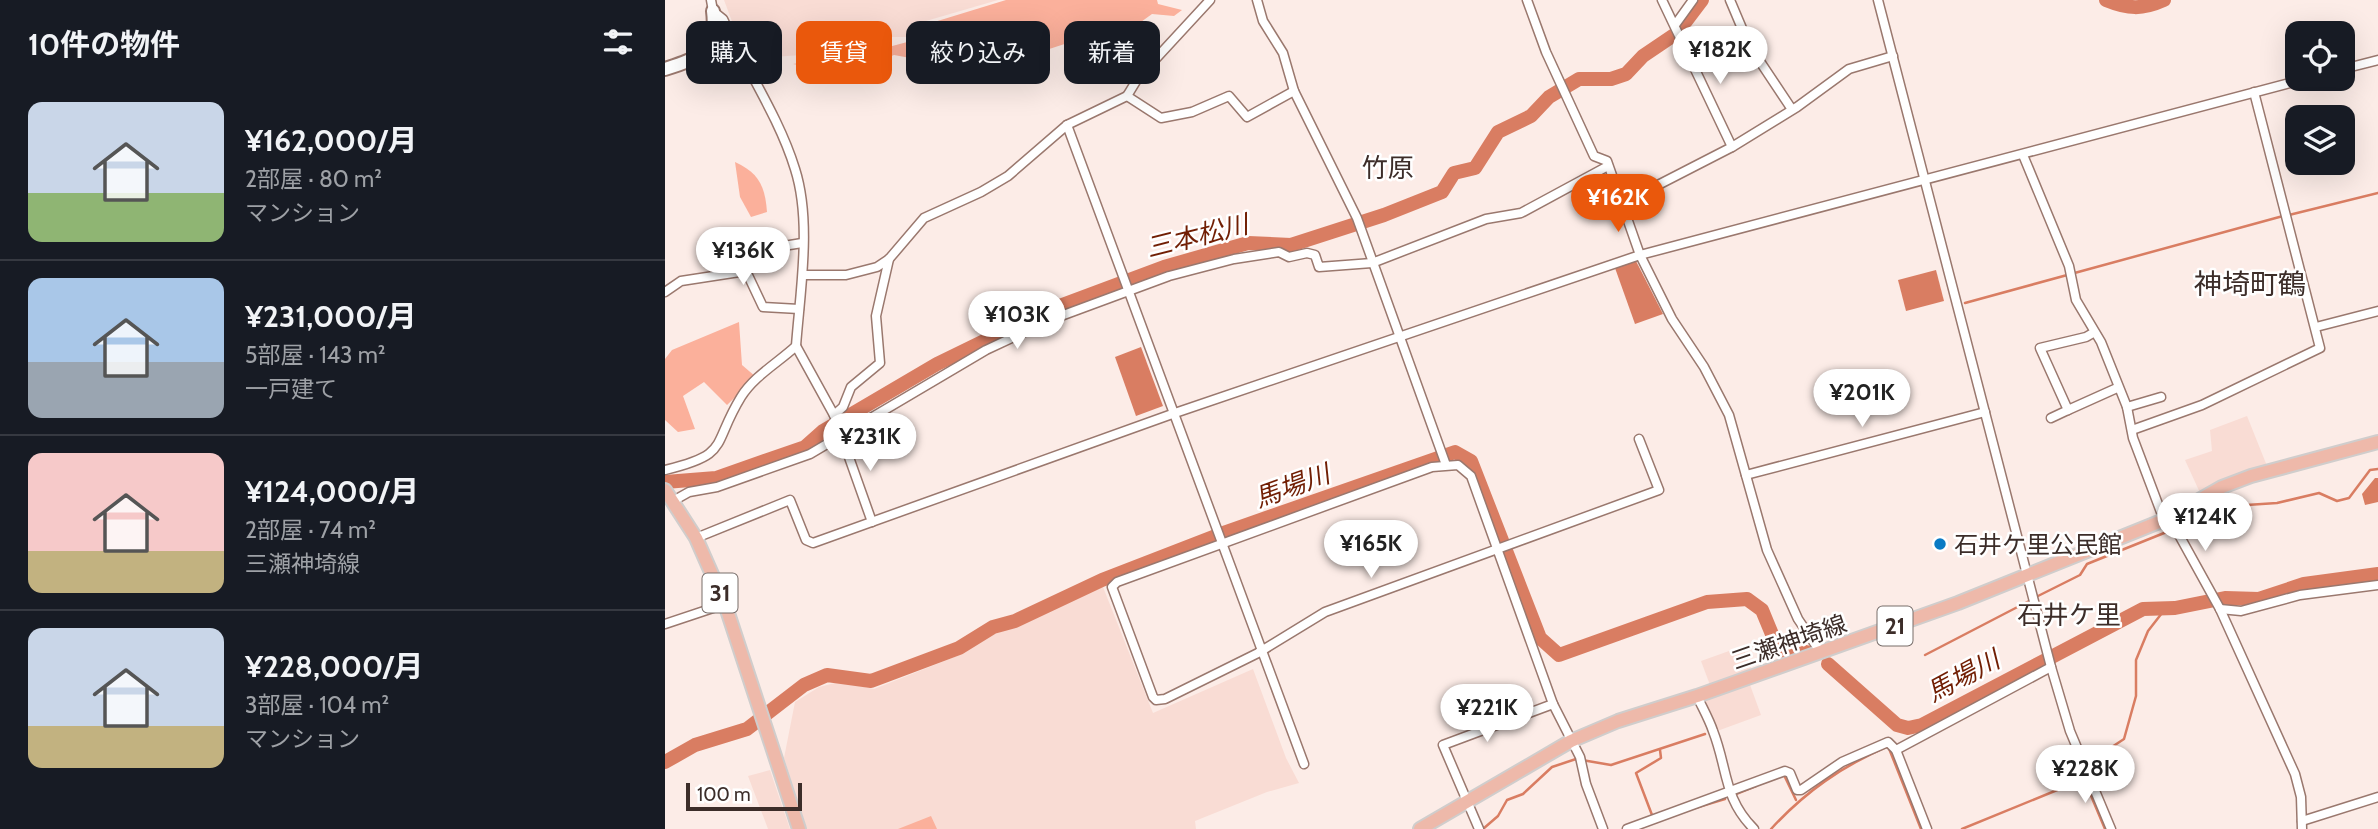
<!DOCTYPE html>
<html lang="ja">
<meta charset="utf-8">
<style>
body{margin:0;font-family:Cabin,"Noto Sans JP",sans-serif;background:#242831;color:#f1f3f6;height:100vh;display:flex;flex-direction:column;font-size:26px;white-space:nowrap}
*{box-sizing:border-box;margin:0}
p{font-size:23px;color:#9ea1a6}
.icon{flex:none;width:38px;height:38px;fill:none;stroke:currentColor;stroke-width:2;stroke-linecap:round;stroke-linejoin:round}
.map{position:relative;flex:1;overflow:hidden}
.side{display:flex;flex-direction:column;background:#171b24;width:665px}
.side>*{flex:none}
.banner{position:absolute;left:21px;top:21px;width:665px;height:63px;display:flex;gap:14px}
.buttons{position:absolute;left:1620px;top:21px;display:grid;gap:14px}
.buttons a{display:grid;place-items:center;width:70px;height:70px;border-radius:14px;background:#171b24;box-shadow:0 7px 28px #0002;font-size:35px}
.scale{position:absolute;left:21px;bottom:18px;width:116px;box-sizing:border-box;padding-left:7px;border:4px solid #3c2d29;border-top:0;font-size:19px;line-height:24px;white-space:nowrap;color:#3c2d29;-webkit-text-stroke:5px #fff;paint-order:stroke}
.price{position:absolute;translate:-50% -60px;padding:0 16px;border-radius:24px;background:#fff;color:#222;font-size:23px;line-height:46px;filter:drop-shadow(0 2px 4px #0008)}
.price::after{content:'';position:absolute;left:50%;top:42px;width:21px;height:16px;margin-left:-10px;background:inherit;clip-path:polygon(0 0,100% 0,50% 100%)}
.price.selected{background:#ea580c;color:#fff}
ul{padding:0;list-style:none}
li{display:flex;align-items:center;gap:21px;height:175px;padding:0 28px}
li+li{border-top:2px solid #363941}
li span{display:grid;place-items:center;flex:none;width:196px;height:140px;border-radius:14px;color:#555}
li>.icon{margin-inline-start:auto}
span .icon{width:84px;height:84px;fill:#fffc;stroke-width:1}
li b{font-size:30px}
h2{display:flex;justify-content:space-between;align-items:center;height:84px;padding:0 28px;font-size:30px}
.chip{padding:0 24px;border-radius:14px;background:#171b24;box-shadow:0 7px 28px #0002;font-size:24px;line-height:63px}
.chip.selected{background:#ea580c;color:#fff}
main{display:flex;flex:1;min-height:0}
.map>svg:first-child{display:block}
.built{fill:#f9dcd4}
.green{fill:#fbb09b}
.water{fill:#d97d62}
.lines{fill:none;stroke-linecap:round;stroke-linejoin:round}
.stream{stroke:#d97d62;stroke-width:2.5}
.river{stroke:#d97d62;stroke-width:14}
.street-casing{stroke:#9a786e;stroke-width:11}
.secondary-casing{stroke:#9a786e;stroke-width:16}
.primary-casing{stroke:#d0cdcc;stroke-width:16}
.street{stroke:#fff;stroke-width:8}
.secondary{stroke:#fff;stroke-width:12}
.primary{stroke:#eeb9aa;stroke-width:12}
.poi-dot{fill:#097ac4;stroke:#fff;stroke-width:2.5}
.labels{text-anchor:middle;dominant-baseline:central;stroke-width:5;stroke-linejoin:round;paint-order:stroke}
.shield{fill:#fff;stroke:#766c69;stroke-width:2}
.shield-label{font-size:23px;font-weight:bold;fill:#3c2d29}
.poi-label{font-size:24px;fill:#3c2d29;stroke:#fff;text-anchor:start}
.street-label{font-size:24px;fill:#3c2d29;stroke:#fff}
.neighbourhood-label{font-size:26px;fill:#3c2d29;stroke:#fff}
.water-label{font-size:26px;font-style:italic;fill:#711e03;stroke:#fff}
.quarter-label{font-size:28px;fill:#3c2d29;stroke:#fff}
</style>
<main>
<section class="side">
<h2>10件の物件<svg class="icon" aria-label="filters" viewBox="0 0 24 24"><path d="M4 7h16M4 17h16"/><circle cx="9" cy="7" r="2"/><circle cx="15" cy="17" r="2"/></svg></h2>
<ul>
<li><span style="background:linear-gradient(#c9d6e8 65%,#8fb573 0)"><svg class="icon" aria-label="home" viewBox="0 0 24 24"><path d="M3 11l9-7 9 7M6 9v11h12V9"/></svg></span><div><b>¥162,000/月</b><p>2部屋 · 80 m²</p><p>マンション</p></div></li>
<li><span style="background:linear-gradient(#a9c7e8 60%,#9aa5b1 0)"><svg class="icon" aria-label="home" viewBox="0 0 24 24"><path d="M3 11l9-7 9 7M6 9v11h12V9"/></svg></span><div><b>¥231,000/月</b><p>5部屋 · 143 m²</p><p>一戸建て</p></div></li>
<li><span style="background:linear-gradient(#f6c9c9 70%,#c2b280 0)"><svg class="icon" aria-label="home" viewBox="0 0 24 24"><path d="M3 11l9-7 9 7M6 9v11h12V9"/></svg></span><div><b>¥124,000/月</b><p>2部屋 · 74 m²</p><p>三瀬神埼線</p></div></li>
<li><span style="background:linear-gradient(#c9d6e8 70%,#c2b280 0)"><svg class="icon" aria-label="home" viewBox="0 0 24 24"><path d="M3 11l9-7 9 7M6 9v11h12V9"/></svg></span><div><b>¥228,000/月</b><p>3部屋 · 104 m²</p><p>マンション</p></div></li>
</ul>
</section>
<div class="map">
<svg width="1713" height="829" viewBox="0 0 1713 829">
<rect width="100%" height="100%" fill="#fcece7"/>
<!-- built -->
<g class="built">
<path d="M59,0h274l-72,21 -18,16h-25l-24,14 -113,8z"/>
<path d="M1582,416l20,50 -66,29 -16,-35 27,-9 -2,-21z"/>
<path d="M438,587l50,126 100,-44 33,89 13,25 -32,9 -72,29 1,8h-389l-23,-71 11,-56 24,-15 20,-5 35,7 83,-33 29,-18z"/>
<path d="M1078,646l9,26 -6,2 15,41 -52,19 -18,-41 19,-8 -9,-24z"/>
<path d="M105,770l6,18 14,41h-22l-20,-53z"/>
</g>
<!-- green -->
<g class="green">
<path d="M341,0h151l1,4 24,6 -8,6 -22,-2 -36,26 -33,-2 -43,14 -60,6 -13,-16 -35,20 -38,-7 -45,18 -56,-9 73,-11 45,-12 20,-18z"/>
<path d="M70,162c24,11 30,24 32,50l-16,5 -11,-20z"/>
<path d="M74,322l3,43 14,12 -29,28 -23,-23 -21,14 12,33 -17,3 -13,-12v-61l7,-9z"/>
<path d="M266,816l6,13h-39z"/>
</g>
<!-- water -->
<g class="water">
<path d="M971,261l27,53 -28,10 -20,-56z"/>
<path d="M1271,270l8,31 -38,10 -8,-31z"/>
<path d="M476,347l22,59 -27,10 -21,-59z"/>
<path d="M1710,478h3v24l-13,3 -3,-11z"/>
</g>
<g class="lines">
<!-- stream -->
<g class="stream">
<path d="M1624,215l89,-22"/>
<path d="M1300,303l318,-87"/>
<path d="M1371,597l44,-22 7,-11 97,-39 32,-18 61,-4 42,-10 18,8 12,-3 21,-28 8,-1"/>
<path d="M1260,655l106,-55"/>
<path d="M1421,764l38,-25 12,-43v-36l12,-29 14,-18 13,-5"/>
<path d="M1119,775l12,25"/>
<path d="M1419,779l21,50"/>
<path d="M1071,794l20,-8"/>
<path d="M1030,808l30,-9"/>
<path d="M987,815l-16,-42 25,-15 -1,-8"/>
<path d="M818,829l15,-13 9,-16 16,-6 29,-27 24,-8 35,6 94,-31"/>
<path d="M1106,829c35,-38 70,-62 117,-83l33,83"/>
<path d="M1297,829l122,-50 -3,-11"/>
</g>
<!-- river -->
<g class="river">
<path d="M1441,0c22,9 36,10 58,0"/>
<path d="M0,482l51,-4 89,-31 18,-16 114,-67 109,-53 118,-44 84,-24 43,2 93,-30 58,-23 12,-19 21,-5 23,-36 33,-16 18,-19 30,-18h32l15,-5 17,-18 34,-23 25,-33"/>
<path d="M1163,664l69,61 11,3 14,-3 221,-116 32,-1 50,-10 34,1 45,-15 74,-10"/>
<path d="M0,762l30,-17 52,-16 57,-44 23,-10 44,6 88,-33 34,-21 22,-6 87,-41 124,-48 229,-80 16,9 69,177 19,17 148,-53 40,-3 15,11 12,29 17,19 15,-6"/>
</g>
<!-- street casing -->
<g class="street-casing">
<g id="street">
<path d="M592,0l6,21 20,32 11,38 63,127 89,247"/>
<path d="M862,0l19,52 48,104 13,5 33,94 32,64 32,48 25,48 38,135 31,69 23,34"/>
<path d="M997,0l70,147"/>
<path d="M1065,0l19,45 42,63"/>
<path d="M1213,0l173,667 19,64 41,98"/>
<path d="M1010,25l18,-25"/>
<path d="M1678,69l35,-9"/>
<path d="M462,96l34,22 31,-6 37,-16 18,21 47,-26"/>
<path d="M402,125l237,639"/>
<path d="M1358,155l46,111 7,34 25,42 26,65 6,31 31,82 9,4 47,85 75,165 6,23 1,32"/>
<path d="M958,203l109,-56 65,-40 52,-38 44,-13"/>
<path d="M81,271l17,36 36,2"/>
<path d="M140,275h41l31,-8 12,-8 35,-41 57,-26 27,-16 59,-51 60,-29 11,-18 72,-78"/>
<path d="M0,292l16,-11 65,-10 13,-21 43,-7"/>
<path d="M1651,327l62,-16"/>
<path d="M131,346l38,69 38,107"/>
<path d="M1462,407l34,-10"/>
<path d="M1403,410l49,-22"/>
<path d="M169,415l9,-8 8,-20 29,-24 -4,-47 13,-57"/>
<path d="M1386,418l17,-8 -28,-62 46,-11 7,-4"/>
<path d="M1467,430l70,-25 118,-57 -66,-256"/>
<path d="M0,470c66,-16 46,-24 76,-73 13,-21 38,-35 55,-51 4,-54 16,-124 -1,-177 -16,-52 -49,-100 -72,-150l-10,-8 -2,-11"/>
<path d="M1081,475l239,-63"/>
<path d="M8,501l16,-9 28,-5 93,-33 176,-104 64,-30 119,-44 65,-17 45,-7 10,5 18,-4 8,2 4,12 53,-4 114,-44 35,-6 87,-47"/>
<path d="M31,538l94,-38 16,40 7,3 362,-130 465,-158 665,-176"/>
<path d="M1555,609l21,2 59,-16 78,-10"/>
<path d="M0,624l60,-20"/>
<path d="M1032,696c5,11 12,23 16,35 15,38 10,67 41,98"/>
<path d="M1231,750l155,-83"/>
<path d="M1637,821l76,-24"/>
<path d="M814,829l-36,-84 110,-41"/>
<path d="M938,829l-17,-45 -6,-27 -27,-53 -82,-228 -13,-11 -26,2 -315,115 -5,5 41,110 3,3 9,-1 93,-46 67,-41 334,-122 -20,-51"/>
<path d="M962,829l158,-58 5,2 7,17h4l41,-28 46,-20 8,8 31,79"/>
</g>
</g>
<!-- secondary casing -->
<g class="secondary-casing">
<path id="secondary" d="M0,69c34,-11 53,-18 48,-58"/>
</g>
<!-- primary casing -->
<g class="primary-casing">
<g id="primary">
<path d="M0,490l31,48 29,66 74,225"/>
<path d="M755,829l151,-88 47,-20 79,-25 261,-93 206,-83 58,-33 29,-11 127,-34"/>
</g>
</g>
<!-- street -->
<use href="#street" class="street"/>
<!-- secondary -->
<use href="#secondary" class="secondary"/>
<!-- primary -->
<use href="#primary" class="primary"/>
</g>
<!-- markers -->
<circle class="poi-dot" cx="1275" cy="544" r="7"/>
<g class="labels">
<!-- shield labels -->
<g class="shield">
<rect x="37.5" y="573.5" width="35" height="39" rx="5"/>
<rect x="1212.5" y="606.5" width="35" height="39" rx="5"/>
</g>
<g class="shield-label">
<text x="55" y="593">31</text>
<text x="1230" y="626">21</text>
</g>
<!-- poi labels -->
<g class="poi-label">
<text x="1289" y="544">石井ケ里公民館</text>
</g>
<!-- street labels -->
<g class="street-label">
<text transform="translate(1124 642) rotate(-19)">三瀬神埼線</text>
</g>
<!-- neighbourhood labels -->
<g class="neighbourhood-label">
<text x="723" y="168">竹原</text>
<text x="1404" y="615">石井ケ里</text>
</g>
<!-- water labels -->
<g class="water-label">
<text transform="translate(532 236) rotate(-14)">三本松川</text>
<text transform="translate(627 486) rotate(-20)">馬場川</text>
<text transform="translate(1298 676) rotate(-28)">馬場川</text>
</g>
<!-- quarter labels -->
<g class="quarter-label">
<text x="1585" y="284">神埼町鶴</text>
</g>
</g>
</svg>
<div class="buttons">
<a><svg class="icon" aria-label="locate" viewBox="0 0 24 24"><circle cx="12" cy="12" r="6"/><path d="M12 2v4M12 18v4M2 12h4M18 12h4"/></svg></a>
<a><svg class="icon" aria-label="layers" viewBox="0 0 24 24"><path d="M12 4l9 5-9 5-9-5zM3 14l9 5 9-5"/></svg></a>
</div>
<div class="scale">100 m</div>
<b class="price" style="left:1055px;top:86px">¥182K</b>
<b class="price selected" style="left:953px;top:234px">¥162K</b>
<b class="price" style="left:78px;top:287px">¥136K</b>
<b class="price" style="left:352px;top:351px">¥103K</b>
<b class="price" style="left:1197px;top:429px">¥201K</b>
<b class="price" style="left:205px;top:473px">¥231K</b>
<b class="price" style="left:1540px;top:553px">¥124K</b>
<b class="price" style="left:706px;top:580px">¥165K</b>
<b class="price" style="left:822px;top:744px">¥221K</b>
<b class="price" style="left:1420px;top:805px">¥228K</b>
<div class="banner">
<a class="chip">購入</a>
<a class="chip selected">賃貸</a>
<a class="chip">絞り込み</a>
<a class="chip">新着</a>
</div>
</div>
</main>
